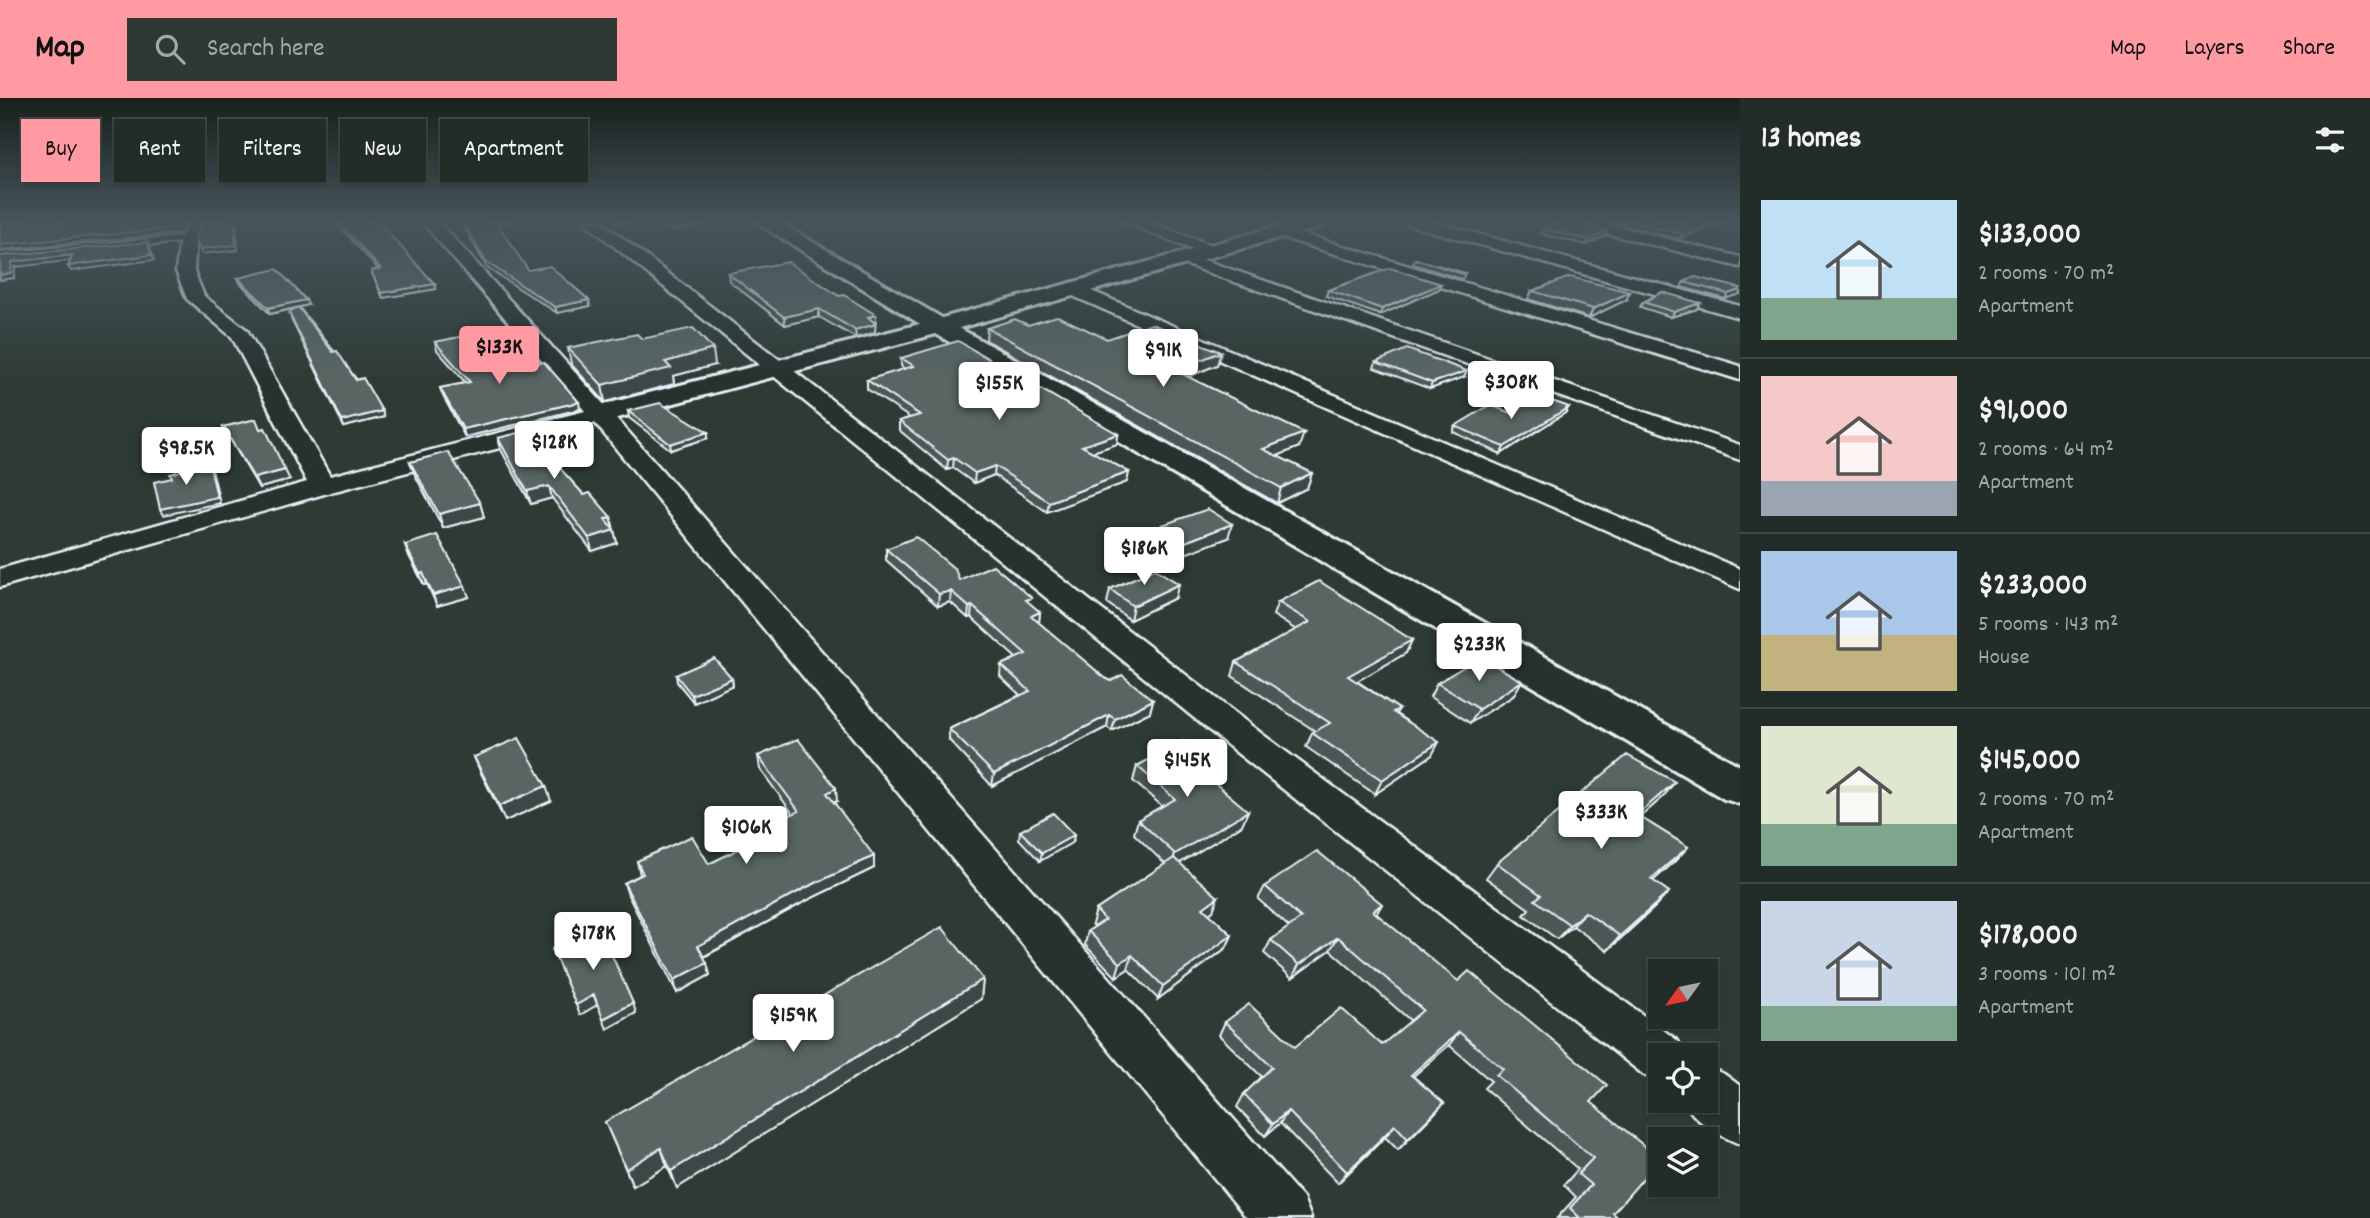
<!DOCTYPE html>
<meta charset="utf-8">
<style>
body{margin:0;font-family:Dekko,sans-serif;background:#2e3834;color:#f1f3f6;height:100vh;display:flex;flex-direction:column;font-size:26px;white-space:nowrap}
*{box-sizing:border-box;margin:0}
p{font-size:23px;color:#a2a7a8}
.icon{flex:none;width:38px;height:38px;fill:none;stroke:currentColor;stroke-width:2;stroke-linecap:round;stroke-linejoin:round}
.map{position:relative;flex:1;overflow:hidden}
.panel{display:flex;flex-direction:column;background:#222c28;width:630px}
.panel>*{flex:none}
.top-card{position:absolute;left:21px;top:21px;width:665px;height:63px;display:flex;gap:14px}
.needle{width:46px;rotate:237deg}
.buttons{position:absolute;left:1648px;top:861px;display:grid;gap:14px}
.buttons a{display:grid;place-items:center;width:70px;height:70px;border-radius:0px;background:#222c28;box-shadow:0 2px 5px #0004,0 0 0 2px #3f4845;font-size:35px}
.price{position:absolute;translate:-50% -60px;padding:0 16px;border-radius:7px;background:#fff;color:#222;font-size:23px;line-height:46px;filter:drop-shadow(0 2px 4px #0008)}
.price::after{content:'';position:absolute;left:50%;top:42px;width:21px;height:16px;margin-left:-10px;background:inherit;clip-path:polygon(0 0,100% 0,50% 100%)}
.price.selected{background:#ff9aa2;color:#111}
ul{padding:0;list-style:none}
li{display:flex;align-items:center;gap:21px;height:175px;padding:0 21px}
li+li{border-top:2px solid #3f4845}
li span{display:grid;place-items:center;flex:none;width:196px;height:140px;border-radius:0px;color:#555}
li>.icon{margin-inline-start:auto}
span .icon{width:84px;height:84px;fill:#fffc;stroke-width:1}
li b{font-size:30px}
h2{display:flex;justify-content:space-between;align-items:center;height:84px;padding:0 21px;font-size:30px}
.tag{padding:0 24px;border-radius:0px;background:#222c28;box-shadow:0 2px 5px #0004,0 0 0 2px #3f4845;font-size:24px;line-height:63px}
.tag.selected{background:#ff9aa2;color:#111}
header{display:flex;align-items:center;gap:42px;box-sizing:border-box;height:98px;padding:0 35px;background:#ff9aa2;color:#111}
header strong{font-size:33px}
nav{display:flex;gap:38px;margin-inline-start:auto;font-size:24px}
.search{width:490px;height:63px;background:#2e3834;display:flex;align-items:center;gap:18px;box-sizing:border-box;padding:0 24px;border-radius:0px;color:#a2a7a8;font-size:26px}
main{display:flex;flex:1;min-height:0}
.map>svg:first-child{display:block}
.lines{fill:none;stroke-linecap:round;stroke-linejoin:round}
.service-casing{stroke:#e8f1f8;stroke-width:5}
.minor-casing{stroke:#e8f1f8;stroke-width:5}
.tertiary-casing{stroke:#e8f1f8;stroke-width:6}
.service{fill:#26332d;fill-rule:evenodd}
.minor{fill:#26332d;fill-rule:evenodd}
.tertiary{fill:#26332d;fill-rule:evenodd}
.wall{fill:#4d5755;stroke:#e8f1f8;stroke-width:2}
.shaded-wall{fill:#3e4745;stroke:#e8f1f8;stroke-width:2}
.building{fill:#596563;stroke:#e8f1f8;stroke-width:2}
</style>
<header>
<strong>Map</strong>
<div class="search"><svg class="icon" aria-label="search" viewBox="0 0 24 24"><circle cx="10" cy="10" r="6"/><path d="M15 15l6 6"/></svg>Search here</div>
<nav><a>Map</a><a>Layers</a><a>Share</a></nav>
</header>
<main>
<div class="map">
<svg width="1740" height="1120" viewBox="0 0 1740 1120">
<rect width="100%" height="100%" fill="#2e3b35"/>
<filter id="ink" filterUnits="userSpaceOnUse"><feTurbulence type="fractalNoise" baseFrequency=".0143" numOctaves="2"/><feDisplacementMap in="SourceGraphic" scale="14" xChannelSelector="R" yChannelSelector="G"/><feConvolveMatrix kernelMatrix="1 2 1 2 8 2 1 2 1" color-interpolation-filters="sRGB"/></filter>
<g filter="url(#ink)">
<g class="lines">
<!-- service casing -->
<g class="service-casing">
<path id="service" d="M188,138l3,5 -191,18v-6z"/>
</g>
<!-- minor casing -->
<g class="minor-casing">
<g id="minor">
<path d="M190,124h16l-10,17 -2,32 10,25 43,34 83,146 255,-65 -163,-189h17l169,187 695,789 8,20h-64l-652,-795 -264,69 -331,95v-18l307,-87 -75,-145 -45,-38 -11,-28 4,-32z"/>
<path d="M584,124h18l660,512 416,307 7,14h-24v27l-17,-7 -408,-323z"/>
<path d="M1124,124h24l69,25 2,4 -8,5 -6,-1z"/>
<path d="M1407,124h27l306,84v12l-331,-93z"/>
<path d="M1571,124h28l141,35v10l-167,-42z"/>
<path d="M1280,129l460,139v14l-466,-145 -2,-3 2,-3z"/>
<path d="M1184,155l556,192v15l-562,-198 -3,-4z"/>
<path d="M1073,185l667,286v20l-674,-296 -2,-4 2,-4z"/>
<path d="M1706,969l18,7 16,12v58c-20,-8 -47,-23 -56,-43h22z"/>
</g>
</g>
<!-- tertiary casing -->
<g class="tertiary-casing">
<path id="tertiary" d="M756,124h23l163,96 352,-96h31l-3,4 -363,102 781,438v38l-16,-5 -788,-465 -326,86 -10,2 -10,-2 -4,-6 4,-6 330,-84z"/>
</g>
<!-- service -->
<use href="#service" class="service"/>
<!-- minor -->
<use href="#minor" class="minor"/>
<!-- tertiary -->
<use href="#tertiary" class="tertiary"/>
</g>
<!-- wall -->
<g class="wall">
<path d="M335,124h43l58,67 -53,9 -12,-27 7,-2z"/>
<path d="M461,124h50l-14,2 31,46 62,36 -33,7 -70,-45z"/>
<path d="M658,124h56v1l-41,8z"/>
<path d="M1611,124h114l-46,17z"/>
<path d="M1544,131l61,7 -18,9 -46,-11z"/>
<path d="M1415,161l50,14 -2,5 -2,1 -48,-15z"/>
<path d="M728,175l111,23 37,19 -1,16 -2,2 -17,5 -37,-21 -34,8 -56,-44z"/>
<path d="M238,180l70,27 -9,2 83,104 2,6 -40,10 -53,-108 7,-11 -28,6 -30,-31z"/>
<path d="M1684,184l56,6 -15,11 -44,-12z"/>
<path d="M1439,191l-59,26 -54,-19 2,-6z"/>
<path d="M1532,193l94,9 -37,18 -61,-19z"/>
<path d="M1643,204l54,7 -26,8 -31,-10z"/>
<path d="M1028,227l79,14 114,13 -4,13 -29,12 111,70 -22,9 35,17 -5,15 -30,15 -291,-163 1,-12z"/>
<path d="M642,241l73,26 -42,11 1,8 -69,18 -34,-38 -3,-16z"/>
<path d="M435,244l81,25 64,42 -115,28 -22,-41 -3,-8 26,-5 -29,-33z"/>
<path d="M901,260l217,76 -1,10 -25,8 37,20 -2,10 -80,30 -53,-37 -20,8 -21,-15 -6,2 -48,-40v-9l11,-3 -43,-29v-9l38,-11 -4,-3z"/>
<path d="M1376,264l88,15 -34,12 -56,-21z"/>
<path d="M628,313l80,21v6l-37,12 -42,-32z"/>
<path d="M1511,315h54l-64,41 -48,-22 2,-6z"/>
<path d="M223,329l38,2 29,51 -31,8z"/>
<path d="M498,340l58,26 28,31 27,22 6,26 -25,8 -40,-53 -21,6 -30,-54z"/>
<path d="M410,364l70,41 4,14 -41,11 -28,-53z"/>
<path d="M1162,427l66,13 -46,17 -23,-16z"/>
<path d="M405,447l64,52 -32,9 -10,-22 -3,1 -15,-29z"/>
<path d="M886,451l73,31 72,25 9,7 -1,11 66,55 48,22 -3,12 -38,19 -5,-4 -115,59 -43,-46v-11l71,-34 -20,-19 1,-11 15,-7 -45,-41 -3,1 -18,-16 -12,4 -52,-46z"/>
<path d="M1110,491l65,9 -45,22 -23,-17z"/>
<path d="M1278,504l134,38 -6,13 -49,28 42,28 -3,5 36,41 -57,39 -69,-47 6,-14 3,-2 -83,-55 4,-14 60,-32 -23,-15z"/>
<path d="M676,577l56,3 1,7 -39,18 -17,-21z"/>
<path d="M1437,585l76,13 -43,27 -40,-26z"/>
<path d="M758,658l79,45 -3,1 40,66 -68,33 -102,56 6,18 -33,18 -49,-98 -4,-12 16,-8 -3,-14 72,3 56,-28 -1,-9 29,-13 -33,-45z"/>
<path d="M474,659l77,44 -46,20 -25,-50z"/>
<path d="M1137,668l71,12 34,47 -62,38 33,48 -4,3 23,21 -6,13 -68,51 -30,-30 -12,8 -31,-32 3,-14 7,-4 -3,-3 4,-14 69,-46 -31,-30 4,-14 24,-14 -29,-25z"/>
<path d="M1663,699l-23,20 48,30 -14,15 -21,19 16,11 -13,14 -49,45 -34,-25 -16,13 -33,-24 5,-6 -43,-31 11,-15z"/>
<path d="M1020,733l53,11 -33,19 -21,-22z"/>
<path d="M1265,788l117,18 -6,10 215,188 22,111 5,5h-61l19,-21 -12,-12 14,-16 -94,-81 7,-7 -42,-36 -36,31 31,27 -46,47 -13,-13 -47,46 -58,-60 -15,13 -28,-29 7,-13 18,-17 -43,-42 6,-13 70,25 87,-2 29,-24 -81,-71 -38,28 -28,-25 7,-13 18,-13 -31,-28z"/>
<path d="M983,881l-2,20 -304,189 -10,-22 -34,20 -28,-64z"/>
</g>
<!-- shaded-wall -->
<g class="shaded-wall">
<path d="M182,124h6l-8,11 -180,17v-5z"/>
<path d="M234,124h2l2,28 -36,4 -2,-5z"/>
<path d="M617,124h16l-16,3z"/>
<path d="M679,124h35v1l-41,8 -1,-8z"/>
<path d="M1715,124h10l-46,17 3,-5z"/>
<path d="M1607,133l-2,5 -18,9 2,-5z"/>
<path d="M148,144l6,18 -83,11 -3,-5z"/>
<path d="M73,157l3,5 -61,7 -1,11 -14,2v-5l12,-13z"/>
<path d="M435,186l1,5 -53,9 -2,-5z"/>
<path d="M1441,186l-2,5 -59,26 2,-6z"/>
<path d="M1740,192v4l-15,5 3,-5z"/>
<path d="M1630,194l-4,8 -37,18 4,-9z"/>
<path d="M306,202l2,5 -38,9 -2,-6z"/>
<path d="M589,202l1,6 -33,7 -2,-6z"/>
<path d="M1700,205l-3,6 -26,8 3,-5z"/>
<path d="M819,211v8l-34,8 -1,-8z"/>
<path d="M876,217l-1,16 -2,2 -17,5 -1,-8 13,-13z"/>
<path d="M713,251l2,16 -42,11 1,8 -69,18 -3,-17 63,-23z"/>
<path d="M1221,254l-4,13 -46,18 3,-13z"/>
<path d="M1467,273l-3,6 -34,12 2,-6z"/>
<path d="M579,304l1,7 -115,28 -2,-8z"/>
<path d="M1569,309l-4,6 -64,41 3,-7z"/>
<path d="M382,313l2,6 -40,10 -2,-6z"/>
<path d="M708,334v6l-37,12 -1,-6z"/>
<path d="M1304,335l-5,14 -41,17 5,-15z"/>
<path d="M1118,336l-1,10 -37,12 2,-10z"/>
<path d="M954,360l-1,10 -6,2 1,-10z"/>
<path d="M209,364l3,7 8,34 -56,12 -4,-6z"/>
<path d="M995,368l-1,9 -20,8 1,-10z"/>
<path d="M285,372l5,10 -31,8 -5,-10z"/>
<path d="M1129,374l-2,10 -80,30 2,-10z"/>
<path d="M1312,375l-5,15 -30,15 4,-15z"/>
<path d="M549,388l3,12 -21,6 -4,-13z"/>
<path d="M480,405l4,14 -41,11 -4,-14z"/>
<path d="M611,419l2,13 -8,-11z"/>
<path d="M1232,426l-4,14 -46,17 3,-13z"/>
<path d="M614,432l3,13 -25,8 -3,-13z"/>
<path d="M423,475l4,11 -3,1 -4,-11z"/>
<path d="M1179,486l-4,14 -45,22 3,-14z"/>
<path d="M465,488l4,11 -32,9 -4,-11z"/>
<path d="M951,493l-1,11 -12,4 1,-12z"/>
<path d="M972,508l-1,11 -3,1 1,-11z"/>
<path d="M1040,514l-1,11 -8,-7z"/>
<path d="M1412,542l-6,13 -64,37 6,-14z"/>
<path d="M732,580l1,7 -39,18 -2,-8z"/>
<path d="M1522,583l-9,15 -43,27 9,-14z"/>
<path d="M1153,602l-3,12 -38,19 3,-12z"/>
<path d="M1109,617l-2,12 -115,59 2,-12z"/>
<path d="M1439,644l-7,13 -57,39 7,-14z"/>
<path d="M1213,667l-5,15 -6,-8z"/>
<path d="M1675,684l-12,15 -38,33 12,-15z"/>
<path d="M546,688l5,15 -46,20 -6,-15z"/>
<path d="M836,690l1,13 -9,4 -1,-12z"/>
<path d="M1248,713l-6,14 -72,44 5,-15z"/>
<path d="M1074,737l-1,7 -33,19 2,-8z"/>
<path d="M1688,749l-14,15 -36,32 13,-15z"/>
<path d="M874,758v12l-68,33 -105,57 -3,-12 107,-58z"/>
<path d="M1669,794l-13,14 -49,45 13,-15z"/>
<path d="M1218,799l-5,14 -16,11 6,-14z"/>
<path d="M1382,806l-8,14 -1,-7z"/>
<path d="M1585,814l-12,14 -16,13 13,-14z"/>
<path d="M1232,837l-6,13 -68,51 5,-13z"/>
<path d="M1338,839l-8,13 -38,28 7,-13z"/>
<path d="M1132,857l-4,14 -12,8 4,-14z"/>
<path d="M707,865l3,12 -33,18 -3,-13z"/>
<path d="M983,881l-2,20 -304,189 -6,-17z"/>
<path d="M594,897l3,10 -17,10 -4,-10z"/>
<path d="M633,905l3,10 -29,16 -4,-10z"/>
<path d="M1459,934l-10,13 -48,42 10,-12z"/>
<path d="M1444,1005l-11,12 -35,35 10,-11z"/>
<path d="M1288,1013l-8,12 -15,13 8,-12z"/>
<path d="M1395,1027l-10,12 -47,46 9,-11z"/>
<path d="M661,1050l6,18 -34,20 -7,-17z"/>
</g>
<!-- building -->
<g class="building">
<path d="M11,124h171l-4,6 -178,17v-22z"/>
<path d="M203,124h31l2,23 -36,4 -4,-7v-7z"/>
<path d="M338,124h40l57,62 -54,9 -10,-22 10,-2z"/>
<path d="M463,124h33l32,48 22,-4 39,34 -34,7 -69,-45z"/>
<path d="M1558,124h16l33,9 -18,9 -45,-11z"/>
<path d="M1633,124h82l-33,12z"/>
<path d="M148,144l3,13 -83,11 5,-11 -61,7 -1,11 -11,2v-19z"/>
<path d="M1415,161l50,14 -2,1z"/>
<path d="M788,164l51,34 5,-1 32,20 -8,2 7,6 -2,2 -18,5 -36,-21 -35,8 -56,-44z"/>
<path d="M1390,170l51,16 -59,25 -54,-19z"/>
<path d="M277,171l29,31 -38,8 -30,-30z"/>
<path d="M1570,179l60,15 -37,17 -61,-18z"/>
<path d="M1695,179l45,11v2l-12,4 -44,-12z"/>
<path d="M1662,194l38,11 -26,9 -31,-10z"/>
<path d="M298,209l35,45 4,-1 19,29 7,-2 19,33 -40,10 -53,-108z"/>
<path d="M1057,218l50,23 45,-15 69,28 -47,18 130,63 -41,16 49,24 -31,15 -294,-160 28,-9 13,6z"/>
<path d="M693,230l20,21 -48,13 6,6 -69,17 -34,-37 69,-14 5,5z"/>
<path d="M464,238l20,21 20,-4 12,14 28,-5 35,40 -116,27 -23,-41 30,-6 -35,-40z"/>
<path d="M958,243l160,93 -36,12 47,26 -80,30 -54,-36 -20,7 -21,-15 -6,2 -49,-39 21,-6 -53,-35 47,-14 -13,-8z"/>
<path d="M1407,251l60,22 -35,12 -56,-21z"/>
<path d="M1538,298l31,11 -65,40 -49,-21 35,-21 21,8z"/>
<path d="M660,305l48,29 -38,12 -42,-33z"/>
<path d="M256,321l4,10 5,-1 20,42 -31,8 -31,-51z"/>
<path d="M535,331l21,35 28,31 6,-2 21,24 -6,2 9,11 -25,8 -40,-52 -22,5 -29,-53z"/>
<path d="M448,354l32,51 -41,11 -29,-52z"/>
<path d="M209,364l8,35 -57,12 -6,-27 18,-4 -2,-4z"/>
<path d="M1208,411l24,15 -47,18 -23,-17z"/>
<path d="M437,437l28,51 -32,9 -10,-22 -3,1 -15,-29z"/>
<path d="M916,439l39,32 4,11 34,-15 39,33 -6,2 14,12 -9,4 74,62 6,3 11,-6 31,25 -38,19 -6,-4 -115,59 -45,-45 81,-38 -29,-26 25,-11 -54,-48 -3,1 -18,-16 -12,3 -53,-45z"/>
<path d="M1155,471l24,15 -46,22 -23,-17z"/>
<path d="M1319,483l93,59 -64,36 51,33 -6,3 46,30 -57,38 -70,-47 18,-10 -94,-61 74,-40 -32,-20z"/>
<path d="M1480,559l42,24 -43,28 -42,-26z"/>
<path d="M714,560l18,20 -40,17 -16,-20z"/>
<path d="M519,640l27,48 -47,20 -25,-49z"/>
<path d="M798,641l38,49 -9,5 47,63 -69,32 -107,58 9,17 -33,17 -50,-97 19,-9 -6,-13 55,-25 17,28 60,-30 -5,-7 35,-16 -41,-55z"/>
<path d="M1183,643l30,24 -11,7 46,39 -73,43 -37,-34 37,-21 -38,-33z"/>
<path d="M1627,657l48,27 -38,33 51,32 -37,32 18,13 -49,44 -35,-24 -15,13 -35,-25 6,-5 -44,-32z"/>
<path d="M1053,715l21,22 -32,18 -22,-22z"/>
<path d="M1317,753l65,53 -9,7 85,70 11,-10 138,114 -16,17 69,57 -47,54 5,5h-38l-10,-10 21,-23 -13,-11 15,-16 -97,-83 7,-6 -44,-37 -48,43 33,28 -36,36 -13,-14 -48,47 -59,-61 -15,13 -29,-30 28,-27 -47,-45 24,-18 46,43 46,-39 41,37 41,-35 -85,-73 -39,28 -28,-25 30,-22 -36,-32z"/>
<path d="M1174,760l44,39 -15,11 29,27 -69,51 -31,-31 -12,8 -32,-32 17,-11 -9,-10z"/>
<path d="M599,828l34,77 -30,16 -9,-24 -18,10 -24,-56z"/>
<path d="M942,829l41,52 -312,192 -10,-23 -35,21 -21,-47z"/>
</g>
</g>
<!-- sky -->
<linearGradient id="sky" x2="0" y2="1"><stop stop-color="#19201d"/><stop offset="0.44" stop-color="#46555c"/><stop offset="1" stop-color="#46555c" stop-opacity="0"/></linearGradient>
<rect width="1740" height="281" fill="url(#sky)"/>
</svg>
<div class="buttons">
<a><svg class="needle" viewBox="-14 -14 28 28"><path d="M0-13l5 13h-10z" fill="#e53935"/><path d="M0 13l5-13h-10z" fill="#a2a7a8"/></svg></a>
<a><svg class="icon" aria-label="locate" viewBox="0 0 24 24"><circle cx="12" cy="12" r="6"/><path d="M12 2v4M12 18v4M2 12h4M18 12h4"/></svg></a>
<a><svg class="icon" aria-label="layers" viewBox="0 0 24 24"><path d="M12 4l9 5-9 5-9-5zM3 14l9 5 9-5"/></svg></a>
</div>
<b class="price selected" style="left:499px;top:288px">$133K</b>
<b class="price" style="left:1163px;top:291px">$91K</b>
<b class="price" style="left:1511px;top:323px">$308K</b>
<b class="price" style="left:999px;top:324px">$155K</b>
<b class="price" style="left:554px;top:383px">$128K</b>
<b class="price" style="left:186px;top:389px">$98.5K</b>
<b class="price" style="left:1144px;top:489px">$186K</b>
<b class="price" style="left:1479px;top:585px">$233K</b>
<b class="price" style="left:1187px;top:701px">$145K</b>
<b class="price" style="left:1601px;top:753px">$333K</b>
<b class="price" style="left:746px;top:768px">$106K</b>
<b class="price" style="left:593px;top:874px">$178K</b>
<b class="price" style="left:793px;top:956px">$159K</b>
<div class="top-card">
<a class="tag selected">Buy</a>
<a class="tag">Rent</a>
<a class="tag">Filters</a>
<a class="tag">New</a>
<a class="tag">Apartment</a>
</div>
</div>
<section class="panel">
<h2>13 homes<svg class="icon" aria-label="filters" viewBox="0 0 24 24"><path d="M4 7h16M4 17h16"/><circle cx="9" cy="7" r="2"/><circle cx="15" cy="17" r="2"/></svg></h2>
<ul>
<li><span style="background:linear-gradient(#bfe0f5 70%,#7fa58c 0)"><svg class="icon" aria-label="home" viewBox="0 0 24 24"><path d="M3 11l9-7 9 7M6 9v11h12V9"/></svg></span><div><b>$133,000</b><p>2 rooms · 70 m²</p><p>Apartment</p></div></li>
<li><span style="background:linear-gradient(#f6c9c9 75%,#9aa5b1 0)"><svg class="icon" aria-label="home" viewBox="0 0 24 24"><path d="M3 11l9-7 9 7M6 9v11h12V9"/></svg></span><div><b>$91,000</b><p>2 rooms · 64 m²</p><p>Apartment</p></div></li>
<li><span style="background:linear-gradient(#a9c7e8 60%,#c2b280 0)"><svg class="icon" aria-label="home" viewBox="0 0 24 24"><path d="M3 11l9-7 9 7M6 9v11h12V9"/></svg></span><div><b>$233,000</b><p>5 rooms · 143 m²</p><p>House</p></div></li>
<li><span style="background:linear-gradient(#dfe7d0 70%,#7fa58c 0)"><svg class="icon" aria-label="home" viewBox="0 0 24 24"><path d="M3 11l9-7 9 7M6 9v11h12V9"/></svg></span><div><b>$145,000</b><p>2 rooms · 70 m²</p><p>Apartment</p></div></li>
<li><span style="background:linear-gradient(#c9d6e8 75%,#7fa58c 0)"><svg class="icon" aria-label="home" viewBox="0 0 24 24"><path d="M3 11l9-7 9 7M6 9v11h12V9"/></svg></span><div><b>$178,000</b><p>3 rooms · 101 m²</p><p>Apartment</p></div></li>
</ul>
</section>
</main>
